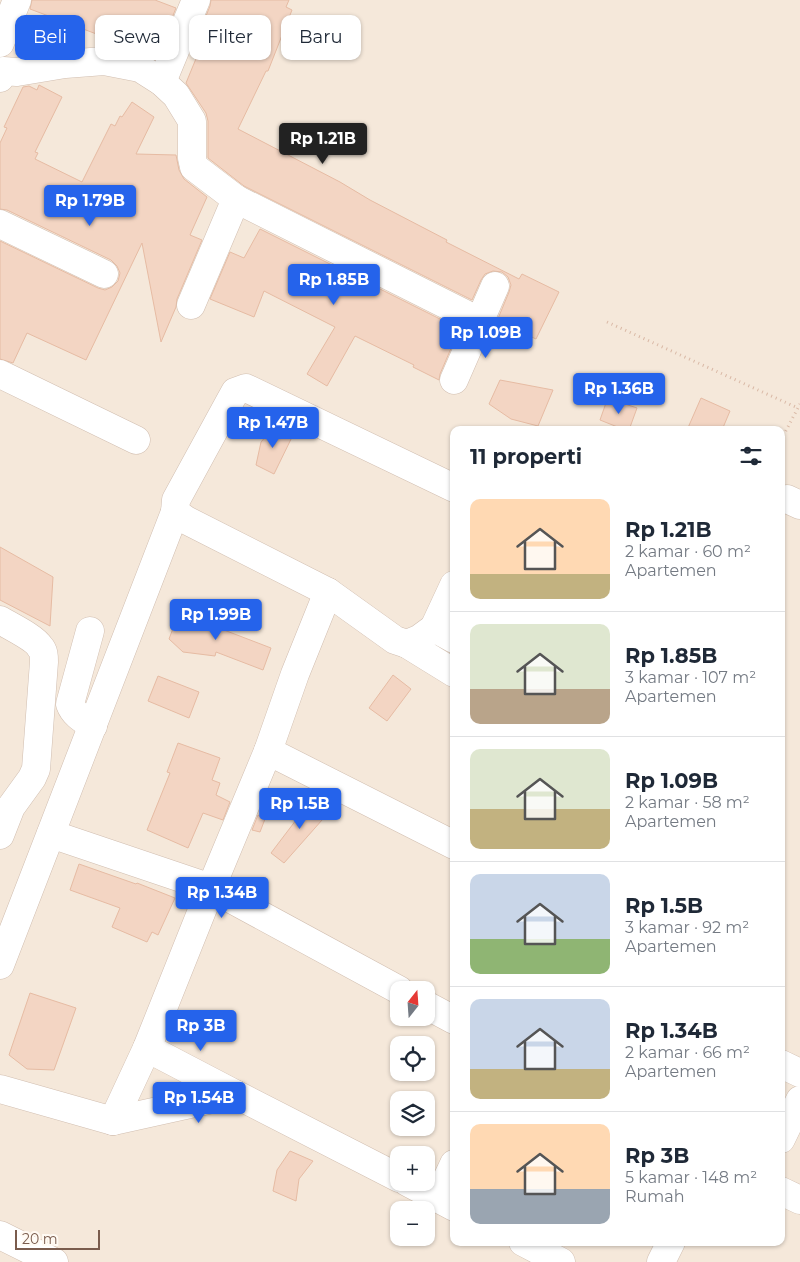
<!DOCTYPE html>
<html lang="id">
<meta charset="utf-8">
<style>
body{margin:0;font-family:Montserrat,sans-serif;background:#f2f2f3;color:#1f2937;height:100vh;display:flex;flex-direction:column;font-size:19px;white-space:nowrap}
*{box-sizing:border-box;margin:0}
p{font-size:16px;color:#747a83}
.icon{flex:none;width:28px;height:28px;fill:none;stroke:currentColor;stroke-width:2;stroke-linecap:round;stroke-linejoin:round}
.map{position:relative;flex:1;overflow:hidden}
.panel{position:absolute;left:450px;top:426px;width:335px;height:820px;display:flex;flex-direction:column;background:#fff;border-radius:10px;box-shadow:0 1px 4px #0004}
.panel>*{flex:none}
.banner{position:absolute;left:15px;top:15px;width:360px;height:45px;display:flex;gap:10px}
.needle{width:32px;rotate:17deg}
.buttons{position:absolute;left:390px;top:981px;display:grid;gap:10px}
.buttons a{display:grid;place-items:center;width:45px;height:45px;border-radius:10px;background:#fff;box-shadow:0 1px 4px #0004;font-size:25px}
.scale{position:absolute;left:15px;bottom:12px;width:85px;box-sizing:border-box;padding-left:5px;border:2px solid #7a5c4d;border-top:0;font-size:14px;line-height:18px;white-space:nowrap;color:#7a5c4d;-webkit-text-stroke:4px #fffaf3;paint-order:stroke}
.price{position:absolute;translate:-50% -42px;padding:0 11px;border-radius:5px;background:#2563eb;color:#fff;font-size:16px;line-height:32px;filter:drop-shadow(0 1px 2px #0008)}
.price::after{content:'';position:absolute;left:50%;top:30px;width:15px;height:11px;margin-left:-8px;background:inherit;clip-path:polygon(0 0,100% 0,50% 100%)}
.price.active{background:#222;color:#fff}
ul{padding:0;list-style:none}
li{display:flex;align-items:center;gap:15px;height:125px;padding:0 20px}
li+li{border-top:1px solid #e0e1e3}
li span{display:grid;place-items:center;flex:none;width:140px;height:100px;border-radius:10px;color:#555}
li>.icon{margin-inline-start:auto}
span .icon{width:60px;height:60px;fill:#fffc;stroke-width:1}
li b{font-size:21px}
h2{display:flex;justify-content:space-between;align-items:center;height:60px;padding:0 20px;font-size:21px}
.tag{padding:0 18px;border-radius:10px;background:#fff;box-shadow:0 1px 4px #0004;font-size:18px;line-height:45px}
.tag.active{background:#2563eb;color:#fff}
.map>svg:first-child{display:block}
.residential{fill:#f5e8da;fill-rule:evenodd}
.building{fill:#f3d5c3;stroke:#e6bba3}
.lines{fill:none;stroke-linecap:round;stroke-linejoin:round}
.street-casing{stroke:#d1beb0;stroke-width:29}
.path{stroke:#d9b8a5;stroke-width:3;stroke-dasharray:1 4;stroke-linecap:butt}
.street{stroke:#fff;stroke-width:28}
</style>
<div class="map">
<svg width="800" height="1262" viewBox="0 0 800 1262">
<rect width="100%" height="100%" fill="#fdf6ec"/>
<!-- residential -->
<path class="residential" d="M0,0h800v1262h-800zM454,430h327v812h-327zM399,990h27v28h-27zM399,1045h27v27h-27zM399,1100h27v28h-27zM399,1155h27v27h-27zM399,1210h27v28h-27z"/>
<!-- building -->
<g class="building">
<path d="M32,0h123l21,8 -9,22 -9,-4 -11,27 -117,-44z"/>
<path d="M211,0h78l-3,7 6,3 -24,61h-2l-28,58 102,53 30,18 77,40 -1,2 73,37 3,-5 37,18 -23,47 -39,-18 12,-29 2,-7 -3,-8 -6,-5 -9,-1 -8,3 -4,6 -9,20 -228,-114 -36,-28v-37l-2,-8 -20,-30 16,-39 -6,-3 14,-35z"/>
<path d="M39,85l23,12 -27,55 3,1 -3,6 47,23 29,-58 4,2 5,-10 2,1 10,-15 22,15 -18,37 40,1 3,15 5,9 23,18 -17,38 12,5 -25,59 -1,8 -15,35 -19,-99 -56,117 -59,-27 -14,30 -13,-4v-118l98,47 7,2 7,-3 6,-6 2,-8 -3,-7 -6,-6 -104,-50 -7,-1v-66l7,-15 -3,-1 19,-40 6,-1 8,4z"/>
<path d="M260,229l186,93 12,10 -18,42 -1,6 -26,-13 1,-2 -59,-29 -28,50 -20,-12 28,-47 -71,-36 -10,26 -44,-18 20,-47 14,6z"/>
<path d="M500,380l53,10 -15,36 -27,-7 -22,-15z"/>
<path d="M701,398l29,13 -8,19h-35z"/>
<path d="M607,400l15,3 15,5 -8,22h-4l-25,-10z"/>
<path d="M275,426l18,9 -19,39 -18,-9 5,-23z"/>
<path d="M0,547l53,30 -3,49 -50,-26z"/>
<path d="M180,610l46,17 -2,3 47,18 -8,22 -47,-18 -1,4 -32,-4 -14,-13z"/>
<path d="M393,675l18,14 -24,32 -18,-13z"/>
<path d="M158,676l41,16 -10,26 -41,-17z"/>
<path d="M178,743l42,15 -8,22 8,3 -4,12 14,7 -7,18 -20,-7 -15,35 -41,-18 23,-57 -3,-1z"/>
<path d="M312,799l18,12 -46,52 -13,-10z"/>
<path d="M258,815l7,4 -5,13 -8,-2z"/>
<path d="M79,864l57,20 1,-1 38,15 -17,37 -6,-3 -5,10 -35,-15 8,-19 -50,-18z"/>
<path d="M30,993l46,15 -22,62 -27,-1 -18,-14z"/>
<path d="M290,1151l23,10 -14,18 -3,22 -23,-10 4,-21z"/>
</g>
<g class="lines">
<!-- street casing -->
<g class="street-casing">
<g id="street">
<path d="M0,43l17,-43"/>
<path d="M0,78l3,-7 14,1 48,-8 39,-3 36,7 22,14 14,13 16,26v37l2,9 42,32 243,122"/>
<path d="M162,82l34,-82"/>
<path d="M0,224l104,50"/>
<path d="M191,305l45,-106"/>
<path d="M0,374l136,66"/>
<path d="M454,380l41,-94"/>
<path d="M454,488l-208,-100 -11,4 -5,9 -54,99 -1,12 11,8 142,72 67,48 12,4 12,-5 15,-11 20,-43"/>
<path d="M787,499l13,6"/>
<path d="M0,620c10,6 35,18 40,27 4,4 4,9 4,15l-8,107 -4,9 -21,29 -11,28"/>
<path d="M434,628l20,11"/>
<path d="M90,631l-20,73c4,11 14,16 23,22"/>
<path d="M407,644l47,29"/>
<path d="M268,751l27,-77 33,-82"/>
<path d="M51,834l160,54 188,102"/>
<path d="M0,965l175,-453"/>
<path d="M426,1005l28,15"/>
<path d="M147,1048l88,46"/>
<path d="M781,1064l19,9"/>
<path d="M0,1089l113,32 122,-27 164,84"/>
<path d="M113,1121l34,-73 64,-160 57,-137 186,94"/>
<path d="M781,1139l19,-39"/>
<path d="M407,1182l47,25"/>
<path d="M781,1191l19,9"/>
<path d="M438,1198l16,-34"/>
<path d="M0,1235l54,27"/>
<path d="M523,1242l38,20"/>
<path d="M661,1262l10,-20"/>
</g>
</g>
<!-- path -->
<g class="path">
<path d="M607,322l191,86"/>
<path d="M781,440l19,-36"/>
</g>
<!-- street -->
<use href="#street" class="street"/>
</g>
</svg>
<div class="buttons">
<a><svg class="needle" viewBox="-14 -14 28 28"><path d="M0-13l5 13h-10z" fill="#e53935"/><path d="M0 13l5-13h-10z" fill="#747a83"/></svg></a>
<a><svg class="icon" aria-label="locate" viewBox="0 0 24 24"><circle cx="12" cy="12" r="6"/><path d="M12 2v4M12 18v4M2 12h4M18 12h4"/></svg></a>
<a><svg class="icon" aria-label="layers" viewBox="0 0 24 24"><path d="M12 4l9 5-9 5-9-5zM3 14l9 5 9-5"/></svg></a>
<a>+</a>
<a>−</a>
</div>
<div class="scale">20 m</div>
<b class="price active" style="left:323px;top:165px">Rp 1.21B</b>
<b class="price" style="left:90px;top:227px">Rp 1.79B</b>
<b class="price" style="left:334px;top:306px">Rp 1.85B</b>
<b class="price" style="left:486px;top:359px">Rp 1.09B</b>
<b class="price" style="left:619px;top:415px">Rp 1.36B</b>
<b class="price" style="left:273px;top:449px">Rp 1.47B</b>
<b class="price" style="left:216px;top:641px">Rp 1.99B</b>
<b class="price" style="left:300px;top:830px">Rp 1.5B</b>
<b class="price" style="left:222px;top:919px">Rp 1.34B</b>
<b class="price" style="left:201px;top:1052px">Rp 3B</b>
<b class="price" style="left:199px;top:1124px">Rp 1.54B</b>
<div class="banner">
<a class="tag active">Beli</a>
<a class="tag">Sewa</a>
<a class="tag">Filter</a>
<a class="tag">Baru</a>
</div>
<section class="panel">
<h2>11 properti<svg class="icon" aria-label="filters" viewBox="0 0 24 24"><path d="M4 7h16M4 17h16"/><circle cx="9" cy="7" r="2"/><circle cx="15" cy="17" r="2"/></svg></h2>
<ul>
<li><span style="background:linear-gradient(#ffd9b3 75%,#c2b280 0)"><svg class="icon" aria-label="home" viewBox="0 0 24 24"><path d="M3 11l9-7 9 7M6 9v11h12V9"/></svg></span><div><b>Rp 1.21B</b><p>2 kamar · 60 m²</p><p>Apartemen</p></div></li>
<li><span style="background:linear-gradient(#dfe7d0 65%,#b9a48a 0)"><svg class="icon" aria-label="home" viewBox="0 0 24 24"><path d="M3 11l9-7 9 7M6 9v11h12V9"/></svg></span><div><b>Rp 1.85B</b><p>3 kamar · 107 m²</p><p>Apartemen</p></div></li>
<li><span style="background:linear-gradient(#dfe7d0 60%,#c2b280 0)"><svg class="icon" aria-label="home" viewBox="0 0 24 24"><path d="M3 11l9-7 9 7M6 9v11h12V9"/></svg></span><div><b>Rp 1.09B</b><p>2 kamar · 58 m²</p><p>Apartemen</p></div></li>
<li><span style="background:linear-gradient(#c9d6e8 65%,#8fb573 0)"><svg class="icon" aria-label="home" viewBox="0 0 24 24"><path d="M3 11l9-7 9 7M6 9v11h12V9"/></svg></span><div><b>Rp 1.5B</b><p>3 kamar · 92 m²</p><p>Apartemen</p></div></li>
<li><span style="background:linear-gradient(#c9d6e8 70%,#c2b280 0)"><svg class="icon" aria-label="home" viewBox="0 0 24 24"><path d="M3 11l9-7 9 7M6 9v11h12V9"/></svg></span><div><b>Rp 1.34B</b><p>2 kamar · 66 m²</p><p>Apartemen</p></div></li>
<li><span style="background:linear-gradient(#ffd9b3 65%,#9aa5b1 0)"><svg class="icon" aria-label="home" viewBox="0 0 24 24"><path d="M3 11l9-7 9 7M6 9v11h12V9"/></svg></span><div><b>Rp 3B</b><p>5 kamar · 148 m²</p><p>Rumah</p></div></li>
</ul>
</section>
</div>
